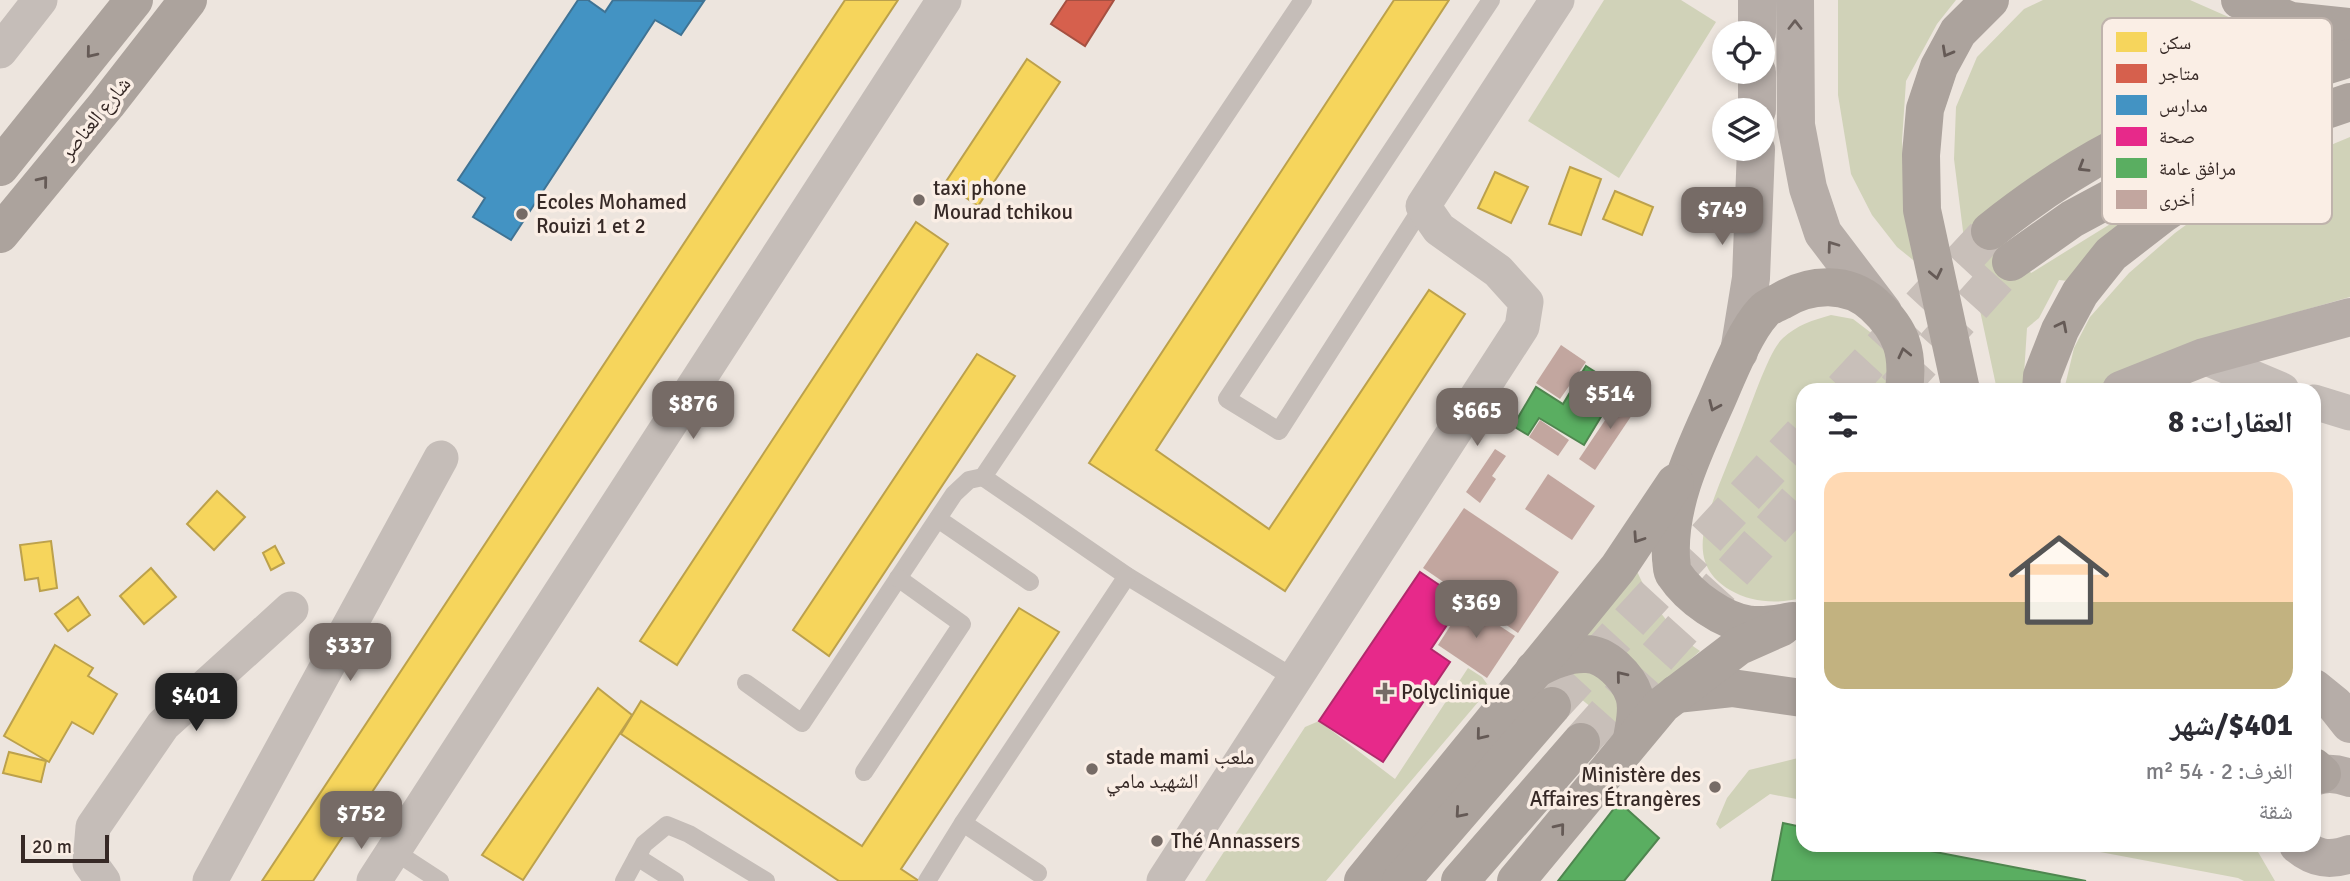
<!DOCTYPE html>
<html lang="ar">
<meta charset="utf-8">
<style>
body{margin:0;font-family:Signika,"Noto Naskh Arabic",sans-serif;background:#f2f2f3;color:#2b2b33;direction:rtl;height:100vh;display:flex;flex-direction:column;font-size:26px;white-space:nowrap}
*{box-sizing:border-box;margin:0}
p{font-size:23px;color:#7c7c81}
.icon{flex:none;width:38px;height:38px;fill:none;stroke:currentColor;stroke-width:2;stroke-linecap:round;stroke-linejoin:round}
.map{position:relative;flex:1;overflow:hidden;direction:ltr}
.side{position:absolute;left:1796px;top:383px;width:525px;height:469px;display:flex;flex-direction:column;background:#fff;border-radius:21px;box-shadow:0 4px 10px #0003;direction:rtl}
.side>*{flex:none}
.tools{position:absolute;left:1712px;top:21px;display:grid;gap:14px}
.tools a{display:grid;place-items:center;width:63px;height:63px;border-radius:50%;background:#fff;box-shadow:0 4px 10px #0003;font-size:35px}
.scale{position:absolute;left:21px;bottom:18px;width:88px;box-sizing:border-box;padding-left:7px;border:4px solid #362926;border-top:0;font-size:19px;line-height:24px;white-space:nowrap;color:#362926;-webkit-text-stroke:5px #faeee5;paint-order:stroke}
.price{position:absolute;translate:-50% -60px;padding:0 16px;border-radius:14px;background:#766b66;color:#fff;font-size:23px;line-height:46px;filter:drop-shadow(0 2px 4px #0008)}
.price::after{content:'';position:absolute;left:50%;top:42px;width:21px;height:16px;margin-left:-10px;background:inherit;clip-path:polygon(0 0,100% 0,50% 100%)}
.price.active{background:#222;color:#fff}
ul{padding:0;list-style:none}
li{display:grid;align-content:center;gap:14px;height:371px;padding:0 28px}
li span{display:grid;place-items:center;height:217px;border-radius:21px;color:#555}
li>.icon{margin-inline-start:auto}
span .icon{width:126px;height:126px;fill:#fffc;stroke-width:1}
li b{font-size:30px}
h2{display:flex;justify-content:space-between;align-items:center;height:84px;padding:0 28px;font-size:30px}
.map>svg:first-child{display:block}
.green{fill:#d0d2b8}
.homes{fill:#f6d55c;stroke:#bca14c;stroke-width:2}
.shops{fill:#d6604d;stroke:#a65041;stroke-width:2}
.schools{fill:#4393c3;stroke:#3f7394;stroke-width:2}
.health{fill:#e7298a;stroke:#b2296c;stroke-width:2}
.public{fill:#5aae61;stroke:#4f864f;stroke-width:2}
.building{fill:#c2a69f}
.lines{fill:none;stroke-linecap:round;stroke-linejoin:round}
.highway-tunnel{stroke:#c8bfb9;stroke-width:38;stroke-dasharray:38 19;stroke-linecap:butt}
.lane{stroke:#c5bdb8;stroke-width:18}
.street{stroke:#c5bdb8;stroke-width:35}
.secondary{stroke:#b6ada8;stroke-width:38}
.highway{stroke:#aca39d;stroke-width:38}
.oneway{stroke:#695e5a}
.oneway2{stroke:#655a56}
.poi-dot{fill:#766b66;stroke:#faeee5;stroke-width:2.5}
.labels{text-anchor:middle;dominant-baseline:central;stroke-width:7;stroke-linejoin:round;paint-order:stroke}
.street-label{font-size:21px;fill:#362926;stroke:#faeee5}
.poi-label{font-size:21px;fill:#362926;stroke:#faeee5;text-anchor:start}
.key{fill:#faeee5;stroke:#bfb3ac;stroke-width:2}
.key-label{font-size:19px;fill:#362926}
</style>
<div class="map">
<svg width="2350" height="881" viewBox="0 0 2350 881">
<rect width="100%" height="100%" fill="#ede5de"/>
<!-- green -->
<g class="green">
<path d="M1604,0h77l35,22 -97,156 -91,-57z"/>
<path d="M1838,0h118l-19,24 -31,57 -4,60 5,65 11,58 -21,-17 -25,-32 -21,-41 -13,-79z"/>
<path d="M2043,0h147l84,37 37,8 -191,79 -133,91 44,58 110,-68 -73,76 -9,-1 -20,38 -12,10 -4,62h-26l-34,-159 -9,-72 2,-52 21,-50 47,-48z"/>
<path d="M2350,137v160l-123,35 -107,42 -21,16h-35l10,-42 16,-31 39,-44 46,-40 52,-38 63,-33z"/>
<path d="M1831,315l22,4 21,16 9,11 7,19v25h-88v208c-24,6 -50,5 -72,-8 -44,-26 -25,-68 -11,-105 8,-20 16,-40 24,-60 8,-19 26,-75 40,-87 14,-13 30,-18 48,-23z"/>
<path d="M1636,569c14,32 35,63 64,82l-55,48 -69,-56z"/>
<path d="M1468,668l14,9 8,11 -164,193h-121l100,-154 14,-6 76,58z"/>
<path d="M1599,669l27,31 -7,30 -66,-54z"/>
<path d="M1802,757v43l-32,-6 -50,35 -4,-5 11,-26 22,-28z"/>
<path d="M2063,845h191l21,36h-31l-6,-3z"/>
</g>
<!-- homes -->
<g class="homes">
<path d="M845,0h53l-585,881h-51z"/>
<path d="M1394,0h55l-293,450 113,79 160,-239 36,24 -180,277 -196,-128z"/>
<path d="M1027,59l33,23 -82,124 -33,-23z"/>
<path d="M1570,167l31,12 -20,56 -32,-11z"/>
<path d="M1495,172l33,15 -17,36 -33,-15z"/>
<path d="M1615,191l38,16 -11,28 -39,-16z"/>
<path d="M916,222l32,22 -271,421 -37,-24z"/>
<path d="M977,354l38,22 -186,280 -36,-26z"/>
<path d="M217,491l28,26 -31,33 -27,-26z"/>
<path d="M51,541l6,47 -17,3 -2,-13 -13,2 -5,-35z"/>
<path d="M275,546l9,17 -13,7 -8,-17z"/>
<path d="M151,568l25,29 -32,27 -24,-28z"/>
<path d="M78,597l12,18 -22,16 -13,-17z"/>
<path d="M1019,608l40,24 -158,237 18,12h-80l-218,-147 20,-33 221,145z"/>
<path d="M55,645l38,23 -5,8 29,18 -24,40 -21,-12 -23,40 -45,-26z"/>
<path d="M598,688l34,27 -109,165 -41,-25z"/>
<path d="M9,752l37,9 -5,21 -38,-9z"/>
</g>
<!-- shops -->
<path class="shops" d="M1067,0h47l-29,46 -34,-22z"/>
<!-- schools -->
<path class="schools" d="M578,0h10l17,12 8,-12 91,1 -23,34 -26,-15 -144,220 -38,-23 12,-19 -27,-18z"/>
<!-- health -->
<path class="health" d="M1420,572l43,29 -32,48 19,13 -67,100 -64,-41z"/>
<!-- public -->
<g class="public">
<path d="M1586,366l33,21 -35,58 -45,-27 -11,17 -15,-9 23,-39 27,17z"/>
<path d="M1619,802l40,36 -35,43h-66z"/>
<path d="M1783,823l19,4v18h97l187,36h-314z"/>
</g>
<!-- building -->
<g class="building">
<path d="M1561,345l25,17 -26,37 -24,-16z"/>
<path d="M1624,392l16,11 -45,67 -16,-11z"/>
<path d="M1540,420l29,20 -11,16 -29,-19z"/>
<path d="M1495,449l11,7 -14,20 4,3 -16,24 -14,-11z"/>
<path d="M1548,474l47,32 -23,34 -47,-31z"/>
<path d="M1464,508l95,64 -41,61 -95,-65z"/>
<path d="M1465,603l50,33 -28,42 -49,-33z"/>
</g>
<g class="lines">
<!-- highway-tunnel -->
<g class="highway-tunnel">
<path d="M1843,390l147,-159"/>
<path d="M1896,390l115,-128"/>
<path d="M1552,706l250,-272"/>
<path d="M1581,742l221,-247"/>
</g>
<!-- lane -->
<g class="lane">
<path d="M1423,206l-144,225 -52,-32 264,-399"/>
<path d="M938,519l92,63"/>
<path d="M1294,678l-167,-102 -144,-99 320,-477"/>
<path d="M746,683l56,40 152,-229 15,-14 14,-3"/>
<path d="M864,772l98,-148 -64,-46"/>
<path d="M963,823l75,50"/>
<path d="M394,851l46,30"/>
<path d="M637,857l38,24"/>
<path d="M624,881l20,-37 23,-19 22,9 77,47"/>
<path d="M927,881l36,-58 164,-247"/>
</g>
<!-- street -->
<g class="street">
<path d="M0,51l40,-51"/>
<path d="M2204,357l78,33"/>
<path d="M2314,402l36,11"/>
<path d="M103,881l-13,-18 3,-36 70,-102 128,-116"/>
<path d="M210,881l231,-423"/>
<path d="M374,881l570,-881"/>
<path d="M1164,881l358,-554 4,-25 -28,-31 -59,-42 -16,-23 134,-206"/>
</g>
<!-- secondary -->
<g class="secondary">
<path d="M1757,0v33"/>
<path d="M1795,0l1,125 12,63 15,45 60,79"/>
<path d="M1757,72v38"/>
<path d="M1739,352l12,-74 5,-129"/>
<path d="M2121,390l83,-33 146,-40"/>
<path d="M2314,688l21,17 15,19"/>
<path d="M2314,777c12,-5 23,-4 36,1"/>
<path d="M2298,845c17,14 32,16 52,9"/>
</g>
<!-- highway -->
<g class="highway">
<path d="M2240,0l51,21 59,6"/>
<path d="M0,167l134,-167"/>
<path d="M1990,231c39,-31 81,-60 125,-83 74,-40 155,-64 235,-90"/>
<path d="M0,234l107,-130 81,-104"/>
<path d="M2011,262l61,-43 93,-50 85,-33 100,-34"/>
<path d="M1961,390l-39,-180 -1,-55 4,-46 14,-42 19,-35 32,-32"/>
<path d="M2041,390l1,-14 18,-46 20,-37 31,-39 53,-41 144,-94"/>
<path d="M1793,621c-35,7 -54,7 -85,-14 -12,-8 -26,-21 -34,-33 -3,-4 -2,-10 -3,-15 -3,-56 23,-108 45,-157 11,-25 29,-71 47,-90 4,-5 12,-8 18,-11 29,-18 67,-20 93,4 28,26 35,48 30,85"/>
<path d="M1534,670c16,-9 33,-17 52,-16 20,0 42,23 48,41 5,14 0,30 -2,44"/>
<path d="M1676,694l56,-6 70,10"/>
<path d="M2314,767l8,7"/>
<path d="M1363,881l255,-313 57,-85"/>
<path d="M1401,881l151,-175"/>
<path d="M1460,881l121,-139"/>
<path d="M1516,881l146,-176 77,-59 43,-19"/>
</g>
</g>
<!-- one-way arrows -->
<defs><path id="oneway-chevron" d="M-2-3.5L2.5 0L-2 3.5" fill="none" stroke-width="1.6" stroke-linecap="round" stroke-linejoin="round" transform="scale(1.75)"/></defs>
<g class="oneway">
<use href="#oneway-chevron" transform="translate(1795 25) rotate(-90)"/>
<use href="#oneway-chevron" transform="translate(1832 246) rotate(-126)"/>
</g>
<g class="oneway2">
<use href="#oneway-chevron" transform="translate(1947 52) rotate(119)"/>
<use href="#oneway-chevron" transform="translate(91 53) rotate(129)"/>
<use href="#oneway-chevron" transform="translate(2083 167) rotate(149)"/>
<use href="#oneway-chevron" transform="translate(43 181) rotate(-51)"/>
<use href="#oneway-chevron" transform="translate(1936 274) rotate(78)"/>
<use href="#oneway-chevron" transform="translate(2062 326) rotate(-63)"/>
<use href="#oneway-chevron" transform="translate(1904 353) rotate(-103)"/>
<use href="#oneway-chevron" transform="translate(1714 406) rotate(114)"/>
<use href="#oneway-chevron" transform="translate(1638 538) rotate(124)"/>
<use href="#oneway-chevron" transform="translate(1621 676) rotate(-129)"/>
<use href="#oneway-chevron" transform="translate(1481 735) rotate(129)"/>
<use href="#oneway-chevron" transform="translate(1460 813) rotate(131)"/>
<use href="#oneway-chevron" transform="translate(1560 828) rotate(-51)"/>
</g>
<!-- markers -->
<g class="poi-dot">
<circle cx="919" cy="200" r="7"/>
<circle cx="522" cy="214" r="7"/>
<path d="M1381.5 681.5h7v7h7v7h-7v7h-7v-7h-7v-7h7z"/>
<circle cx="1092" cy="769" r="7"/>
<circle cx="1715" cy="787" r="7"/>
<circle cx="1157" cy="841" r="7"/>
</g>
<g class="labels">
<!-- street labels -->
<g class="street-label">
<text transform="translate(95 118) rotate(-51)">شارع العناصر</text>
</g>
<!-- poi labels -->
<g class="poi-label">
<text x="933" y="188">taxi phone<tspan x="933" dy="24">Mourad tchikou</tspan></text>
<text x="536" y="202">Ecoles Mohamed<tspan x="536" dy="24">Rouizi 1 et 2</tspan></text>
<text x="1401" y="692">Polyclinique</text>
<text x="1106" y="757">stade mami ملعب<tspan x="1106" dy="24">الشهيد مامي</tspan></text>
<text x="1701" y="775" text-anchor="end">Ministère des<tspan x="1701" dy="24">Affaires Étrangères</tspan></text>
<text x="1171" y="841">Thé Annassers</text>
</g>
</g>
<!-- legend -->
<rect x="2102" y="18" width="230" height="206" rx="10" class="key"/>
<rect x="2116" y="32" width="31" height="20" fill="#f6d55c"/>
<rect x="2116" y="64" width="31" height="19" fill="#d6604d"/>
<rect x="2116" y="95" width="31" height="20" fill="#4393c3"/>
<rect x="2116" y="127" width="31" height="19" fill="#e7298a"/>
<rect x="2116" y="158" width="31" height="20" fill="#5aae61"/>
<rect x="2116" y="190" width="31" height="19" fill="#c2a69f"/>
<g class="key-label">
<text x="2159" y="49">سكن</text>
<text x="2159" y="80">متاجر</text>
<text x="2159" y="112">مدارس</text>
<text x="2159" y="143">صحة</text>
<text x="2159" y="175">مرافق عامة</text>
<text x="2159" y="206">أخرى</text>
</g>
</svg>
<div class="tools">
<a><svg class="icon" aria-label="locate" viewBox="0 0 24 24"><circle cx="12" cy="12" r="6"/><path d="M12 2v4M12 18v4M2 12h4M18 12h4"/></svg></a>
<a><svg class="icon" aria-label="layers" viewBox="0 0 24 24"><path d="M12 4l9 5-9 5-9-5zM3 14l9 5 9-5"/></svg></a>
</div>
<div class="scale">20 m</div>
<b class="price" style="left:1722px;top:247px">$749</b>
<b class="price" style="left:1610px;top:431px">$514</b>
<b class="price" style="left:693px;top:441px">$876</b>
<b class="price" style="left:1477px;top:448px">$665</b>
<b class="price" style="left:1476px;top:640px">$369</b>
<b class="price" style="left:350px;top:683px">$337</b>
<b class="price active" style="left:196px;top:733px">$401</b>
<b class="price" style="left:361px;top:851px">$752</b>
<section class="side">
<h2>العقارات: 8<svg class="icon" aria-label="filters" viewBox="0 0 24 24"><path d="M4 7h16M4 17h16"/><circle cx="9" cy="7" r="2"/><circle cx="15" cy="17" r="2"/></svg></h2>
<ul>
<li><span style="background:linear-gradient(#ffd9b3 60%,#c2b280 0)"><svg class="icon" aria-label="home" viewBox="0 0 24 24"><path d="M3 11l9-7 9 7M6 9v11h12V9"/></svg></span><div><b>$401/شهر</b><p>الغرف: 2 · 54 m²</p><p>شقة</p></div></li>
</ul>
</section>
</div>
